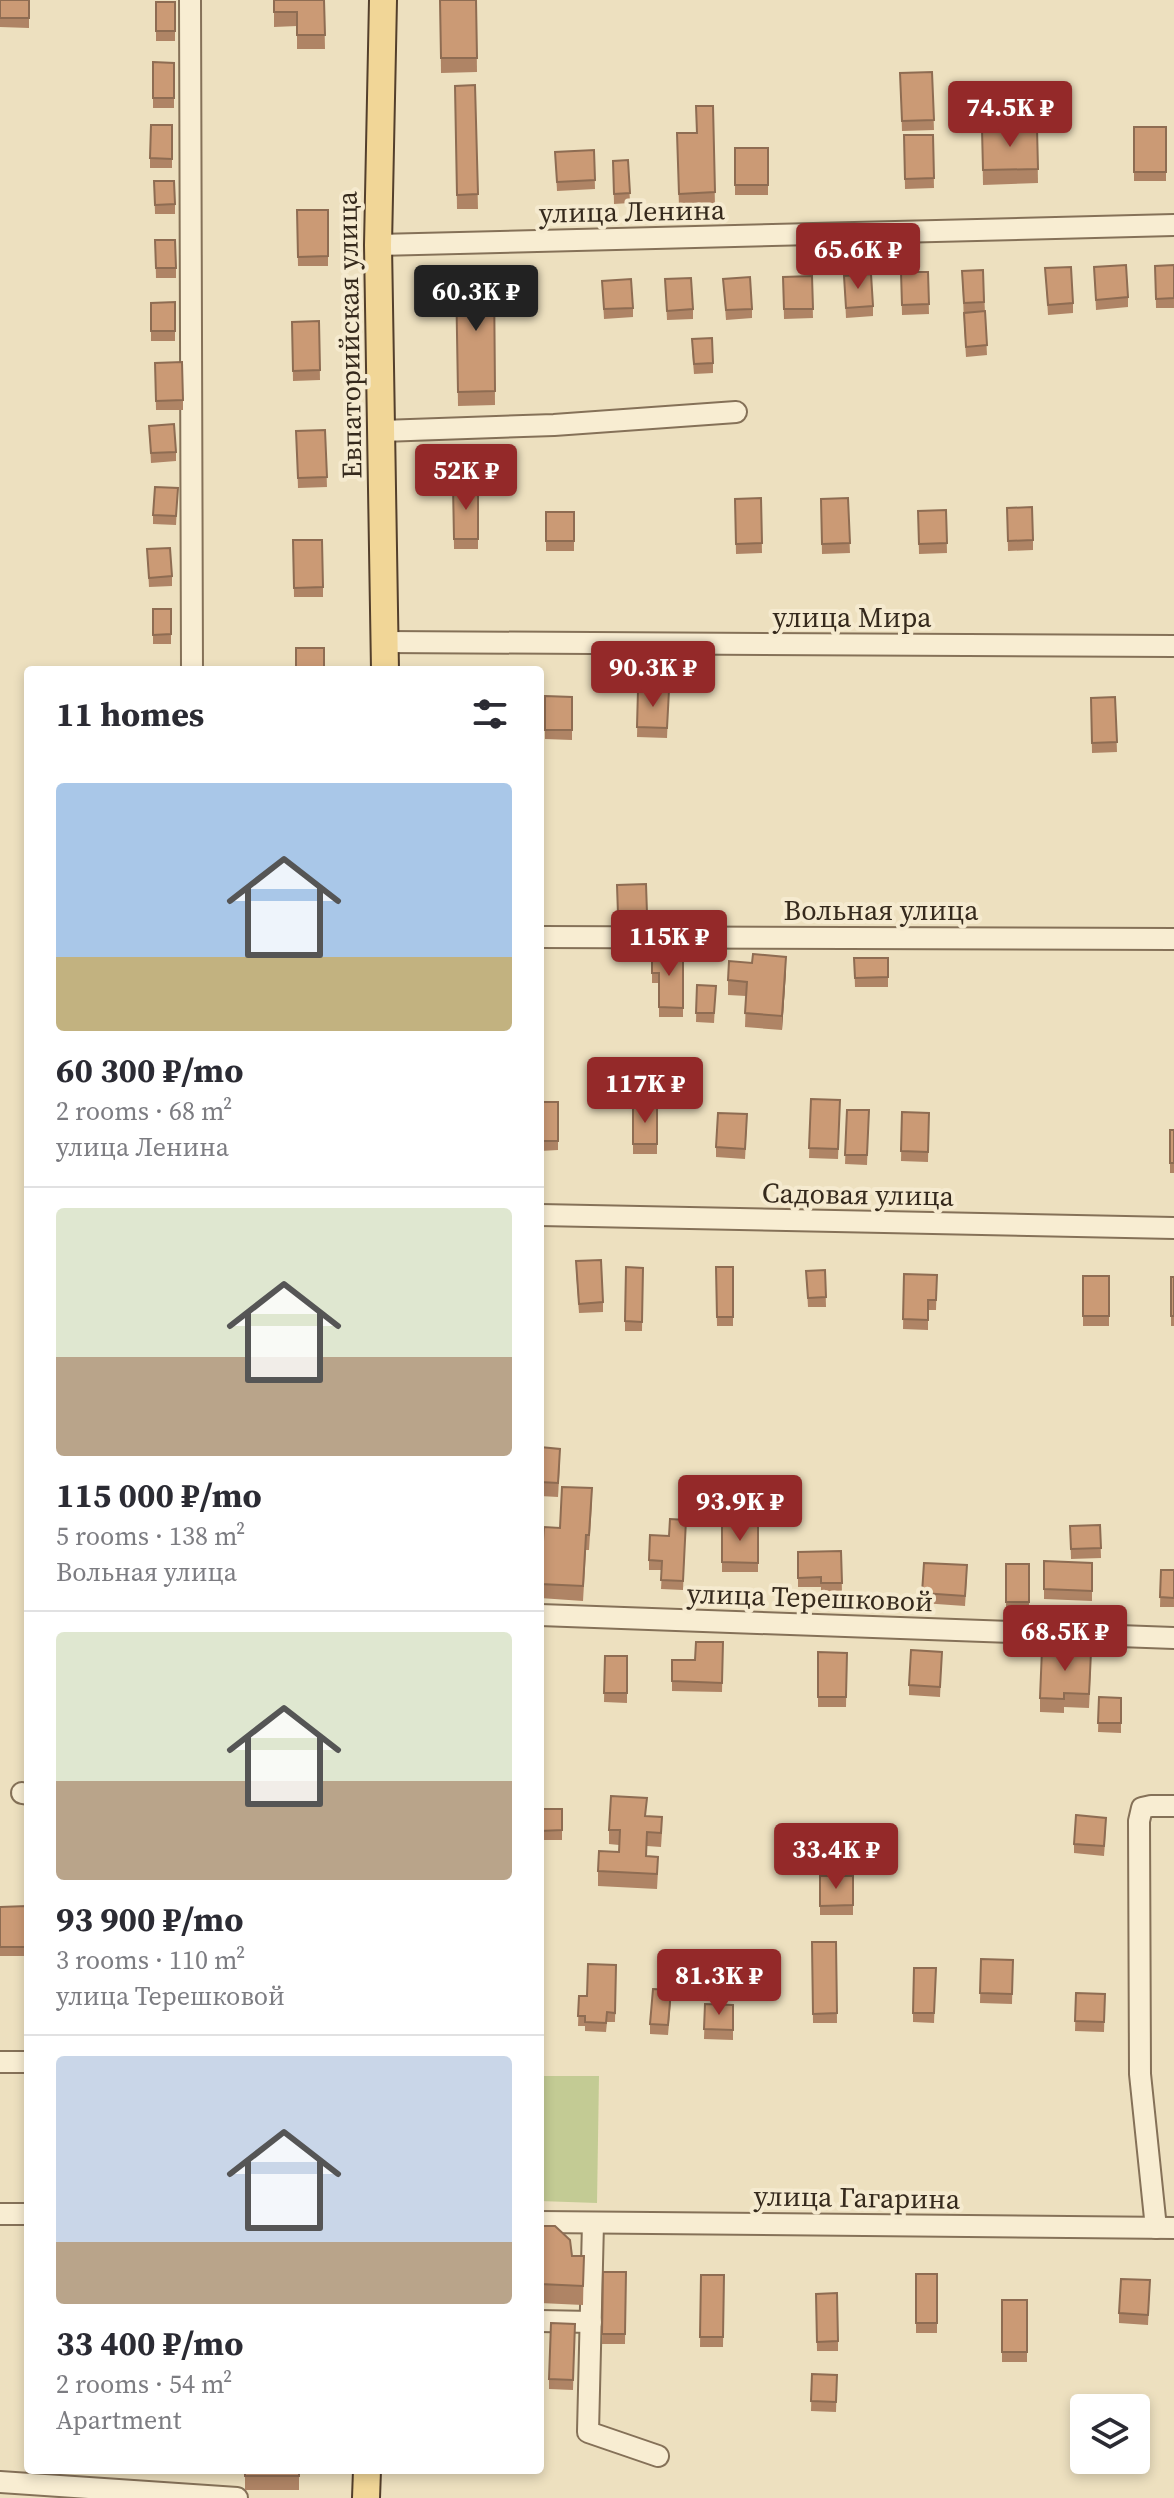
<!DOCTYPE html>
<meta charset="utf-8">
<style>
body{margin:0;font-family:"Source Serif 4",serif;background:#f2f2f3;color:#2b2b33;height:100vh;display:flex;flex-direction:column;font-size:30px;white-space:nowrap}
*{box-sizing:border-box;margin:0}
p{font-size:26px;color:#7c7c81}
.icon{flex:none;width:44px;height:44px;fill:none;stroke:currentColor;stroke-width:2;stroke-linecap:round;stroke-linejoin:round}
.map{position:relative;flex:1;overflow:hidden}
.drawer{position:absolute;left:24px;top:666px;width:520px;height:1808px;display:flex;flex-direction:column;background:#fff;border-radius:8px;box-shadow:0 4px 12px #0003}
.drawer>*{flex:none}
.tools{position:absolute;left:1070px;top:2394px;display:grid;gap:16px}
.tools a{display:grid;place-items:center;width:80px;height:80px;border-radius:8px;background:#fff;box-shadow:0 4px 12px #0003;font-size:40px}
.price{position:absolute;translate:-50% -68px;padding:0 18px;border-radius:8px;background:#942929;color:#fff;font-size:26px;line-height:52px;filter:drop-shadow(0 2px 4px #0008)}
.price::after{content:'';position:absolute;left:50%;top:48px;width:24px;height:18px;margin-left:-12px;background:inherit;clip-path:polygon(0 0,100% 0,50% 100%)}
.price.current{background:#222;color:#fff}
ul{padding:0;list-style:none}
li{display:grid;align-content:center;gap:16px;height:424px;padding:0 32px}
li+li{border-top:2px solid #e1e1e2}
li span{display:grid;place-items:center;height:248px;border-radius:8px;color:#555}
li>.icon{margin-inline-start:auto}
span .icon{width:144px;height:144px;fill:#fffc;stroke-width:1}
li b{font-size:34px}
h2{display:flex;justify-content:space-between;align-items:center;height:96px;padding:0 32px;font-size:34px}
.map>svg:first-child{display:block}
.green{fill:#c3cb94}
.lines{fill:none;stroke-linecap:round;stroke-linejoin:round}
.minor-casing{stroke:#857158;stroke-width:24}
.major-casing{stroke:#533f2c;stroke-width:30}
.minor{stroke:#f8edd2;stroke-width:20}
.major{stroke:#f1d697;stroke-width:26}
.wall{fill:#af8465}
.shaded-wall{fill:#8e6c52}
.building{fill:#cb9a75;stroke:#8e6c52;stroke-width:2}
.labels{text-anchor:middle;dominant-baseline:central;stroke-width:8;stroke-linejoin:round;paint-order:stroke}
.street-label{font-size:28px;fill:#35291c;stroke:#f5eacf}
</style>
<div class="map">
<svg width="1174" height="2498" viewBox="0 0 1174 2498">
<rect width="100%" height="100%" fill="#ede0bf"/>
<!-- green -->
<path class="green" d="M540,2076h59l-2,127 -57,-2z"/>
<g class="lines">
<!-- minor casing -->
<g class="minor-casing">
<g id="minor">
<path d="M190,0l2,670"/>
<path d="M378,245l796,-20"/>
<path d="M382,431l172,-6 182,-13"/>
<path d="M385,642l789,4"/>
<path d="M540,937l634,2"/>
<path d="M540,1215l634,13"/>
<path d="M540,1615l634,23"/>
<path d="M22,1793l6,1"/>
<path d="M0,2062h28"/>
<path d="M0,2214h28"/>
<path d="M540,2222l634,6"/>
<path d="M593,2223l-5,209 70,24"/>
<path d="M1156,2228l-16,-154 -1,-253 3,-13 9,-2h23"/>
<path d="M540,2321l51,1"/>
<path d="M0,2482l237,16"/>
</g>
</g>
<!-- major casing -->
<g class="major-casing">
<g id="major">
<path d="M383,0l-5,245 7,425"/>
<path d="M366,2498l1,-28"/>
</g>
</g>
<!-- minor -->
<use href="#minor" class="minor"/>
<!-- major -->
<use href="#major" class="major"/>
</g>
<!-- wall -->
<g class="wall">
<path d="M0,0h29v28l-29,-1z"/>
<path d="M274,0h50l1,49h-28v-23l-23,1z"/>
<path d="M440,0h36l1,72 -36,1z"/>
<rect x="156" y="2" width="19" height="39"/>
<path d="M153,62l21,1v45h-21z"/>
<path d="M932,72l2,58 -32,1 -2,-58z"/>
<path d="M475,85l3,124h-21l-2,-123z"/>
<path d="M713,106l2,101 -36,1 -2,-75h19z"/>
<path d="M172,125v43h-22v-10z"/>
<rect x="1134" y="127" width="32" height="54"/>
<path d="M1037,128l1,55 -55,2 -1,-56z"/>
<path d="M904,135h29l1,53 -29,1z"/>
<rect x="735" y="148" width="33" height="47"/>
<path d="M594,150l1,39 -38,2 -2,-39z"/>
<path d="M628,160l2,43 -16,1 -1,-43z"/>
<path d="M154,181l21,23v10h-20z"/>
<path d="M297,210h31v56h-30z"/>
<path d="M155,240l21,28v10h-20z"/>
<path d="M1174,265v43h-18l-1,-42z"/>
<path d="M1094,267l34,30v10l-32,3z"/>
<path d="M1045,268l28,35v10l-25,2z"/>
<path d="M983,270l4,85 -21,2 -2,-34 -2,-52z"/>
<path d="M901,272h27l1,42 -27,1z"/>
<path d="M494,275l1,130 -37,1 -2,-130z"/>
<path d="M812,276l1,42 -29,1 -1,-42z"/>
<path d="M844,276l29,30v10l-27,2z"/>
<path d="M665,279l28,30v10l-26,1z"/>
<path d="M723,279l29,30v9l-26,2z"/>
<path d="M602,281l31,27v9l-29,2z"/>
<path d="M175,302v39h-24v-38z"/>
<path d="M319,321l1,59 -27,1 -1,-59z"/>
<path d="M692,349l21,14v10l-19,1z"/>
<path d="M155,363l28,37v10h-27z"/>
<path d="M149,426l27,26v9l-25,2z"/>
<path d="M325,430l2,57 -29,1 -2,-57z"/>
<path d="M478,484v65h-24l-1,-64z"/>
<path d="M178,488l-2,37 -23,-1v-9z"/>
<path d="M761,498l1,55 -26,1 -1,-55z"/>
<path d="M848,498l2,55 -28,1 -1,-55z"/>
<path d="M1007,508l26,32v10l-25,1z"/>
<path d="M946,510l1,43 -28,1 -1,-43z"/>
<rect x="546" y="512" width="28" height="39"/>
<path d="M293,540l30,47v10h-29z"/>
<path d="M147,549l25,27v10l-23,1z"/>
<rect x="153" y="609" width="18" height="35"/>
<path d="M638,690h31l-2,48 -30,-1z"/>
<path d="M545,696l27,1v43l-27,-1z"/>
<path d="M1115,697l2,55 -25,1 -1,-55z"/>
<path d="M646,884l1,38 -29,1 -1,-38z"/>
<path d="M652,952l31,1v64h-24v-34h-7z"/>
<path d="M854,958h34v29h-33z"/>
<path d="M752,963l34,8 -4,59 -37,-3 1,-31 -18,-1v-15z"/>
<path d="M697,985l19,1 -2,37 -18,-1z"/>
<path d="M811,1099l29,1 -2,59 -29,-1z"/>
<path d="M540,1102h18v48l-18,1z"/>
<rect x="633" y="1106" width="24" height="48"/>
<path d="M847,1110h22l-2,55 -22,-1z"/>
<path d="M902,1112l27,1 -1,49 -27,-1z"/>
<path d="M747,1124l-2,35 -29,-2v-10z"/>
<rect x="1170" y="1130" width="4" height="43"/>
<path d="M716,1267h17v59h-16z"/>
<path d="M643,1268l-1,63h-17v-10z"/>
<path d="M825,1270l1,37h-18l-2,-36z"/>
<path d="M576,1271l27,31v10l-24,1z"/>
<path d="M904,1274l33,1 -1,35h-8v20l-25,-1z"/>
<rect x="1083" y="1276" width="26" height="50"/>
<rect x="1171" y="1277" width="3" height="49"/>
<path d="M540,1447l20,16 -2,34 -18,-1z"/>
<path d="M592,1503l-3,47h-3l-3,51 -43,-3v-16l20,-54z"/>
<path d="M686,1520l-3,70 -22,-1 1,-19h-13v-10l20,-24z"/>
<rect x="722" y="1523" width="36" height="49"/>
<path d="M1100,1525l1,33 -30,1 -1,-33z"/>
<path d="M841,1551l1,42h-21v-6h-23v-35z"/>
<path d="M1044,1561l48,2v38l-48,-2z"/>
<rect x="1006" y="1564" width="23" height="48"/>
<path d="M1161,1570h13v37h-14z"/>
<path d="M967,1575l-2,31 -43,-3v-10z"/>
<path d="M723,1642l-1,50 -50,-1v-31h23z"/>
<path d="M818,1652l29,1 -1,54h-28z"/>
<path d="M942,1652l-2,45 -31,-2v-10z"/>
<path d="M605,1656h22v47l-23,-1z"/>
<path d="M1091,1666l-2,42 -25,-1v6l-24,-1v-14z"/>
<path d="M1099,1697l22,1v35l-23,-1z"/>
<path d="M540,1809l22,21v10h-22z"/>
<path d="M646,1816l16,16 -1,15 -14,-1v10l11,15 -1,18 -59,-3v-15l21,-19v-7l-10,-1v-14z"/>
<path d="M1106,1827l-2,29 -30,-3v-9z"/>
<rect x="820" y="1876" width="33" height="39"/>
<path d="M27,1906l1,50h-28v-49z"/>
<path d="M812,1942h24l1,81h-24z"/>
<path d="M981,1959l32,1 -1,44 -32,-1z"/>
<path d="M616,1965l-1,57h-8l-1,10 -21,-1v-5h-7l1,-30h8z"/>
<path d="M936,1968l-2,55 -21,-1v-9z"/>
<path d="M1076,1993l29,1 -1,38 -29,-1z"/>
<path d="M671,2000l-3,35 -18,-1v-10z"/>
<path d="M705,2004l28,1v35l-29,-1z"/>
<path d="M540,2226l32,30h12l-1,49 -43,-2z"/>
<path d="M603,2272h23l-1,72h-23z"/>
<rect x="916" y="2274" width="21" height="59"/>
<path d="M701,2275h23l-1,72h-23z"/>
<path d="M1150,2280l-2,45 -29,-2v-10z"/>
<path d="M816,2294l22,47v10h-21z"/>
<rect x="1002" y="2300" width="25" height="62"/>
<path d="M575,2324l-2,66 -24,-1v-10z"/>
<path d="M812,2374l25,1 -1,37 -25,-1z"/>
<rect x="182" y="2470" width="26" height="4"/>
<rect x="245" y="2470" width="54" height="20"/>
<path d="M441,2470h31v1l-31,1z"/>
</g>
<!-- shaded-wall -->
<path class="shaded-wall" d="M786,957v14l-4,59v-14z"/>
<!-- building -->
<g class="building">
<rect x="0" y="0" width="29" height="18"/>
<path d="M274,0h50l1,35h-28v-23h-23z"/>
<path d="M440,0h36l1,58h-36z"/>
<rect x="156" y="2" width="19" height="29"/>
<path d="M153,62l21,1v35h-21z"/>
<path d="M932,72l2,48 -32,1 -2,-48z"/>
<path d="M475,85l3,109 -21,1 -2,-109z"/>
<path d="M696,106h17l2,86 -36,2 -2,-61h20z"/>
<path d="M151,125h21v34l-22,-1z"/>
<rect x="1134" y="127" width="32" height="45"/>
<path d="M1037,128l1,41 -55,1 -1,-41z"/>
<path d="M904,135h29l1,43 -29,1z"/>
<rect x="735" y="148" width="33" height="37"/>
<path d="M594,150l1,30 -38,2 -2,-30z"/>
<path d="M628,160l2,33 -16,1 -1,-33z"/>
<path d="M154,181h20l1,23 -20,1z"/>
<path d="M297,210h31v46l-30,1z"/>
<path d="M155,240h20l1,28h-20z"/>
<path d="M1126,265l2,32 -32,3 -2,-33z"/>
<path d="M1174,265v33l-18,1 -1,-33z"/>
<path d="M1071,267l2,36 -25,2 -3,-37z"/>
<path d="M983,270l1,32 -20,1 -2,-32z"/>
<path d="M901,272h27l1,32 -27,1z"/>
<path d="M871,274l2,32 -27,2 -2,-32z"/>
<path d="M494,275l1,116 -37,1 -2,-116z"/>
<path d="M812,276l1,33h-29l-1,-32z"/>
<path d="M750,277l2,32 -26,1 -3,-31z"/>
<path d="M691,278l2,31 -26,2 -2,-32z"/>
<path d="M631,279l2,29 -29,1 -2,-28z"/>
<path d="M175,302v29h-24v-28z"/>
<path d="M985,311l2,34 -21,2 -2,-34z"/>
<path d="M319,321l1,49 -27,1 -1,-49z"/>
<path d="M712,338l1,25 -19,1 -2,-25z"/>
<path d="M182,362l1,38 -27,1 -1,-38z"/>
<path d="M174,424l2,28 -25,1 -2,-27z"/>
<path d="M325,430l2,47 -29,1 -2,-47z"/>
<path d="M478,484v55h-24l-1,-54z"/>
<path d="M155,487l23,1 -2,28 -23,-1z"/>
<path d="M761,498l1,45 -26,1 -1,-45z"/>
<path d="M848,498l2,45 -28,1 -1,-45z"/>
<path d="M1032,507l1,33 -25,1 -1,-33z"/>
<path d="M946,510l1,33 -28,1 -1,-33z"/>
<rect x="546" y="512" width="28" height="29"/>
<path d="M293,540h29l1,47 -29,1z"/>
<path d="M170,548l2,28 -23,2 -2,-29z"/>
<path d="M153,609h18v25l-18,1z"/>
<rect x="296" y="648" width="28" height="22"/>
<path d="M638,690h31l-2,38 -30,-1z"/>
<path d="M545,696l27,1v33h-27z"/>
<path d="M1115,697l2,45 -25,1 -1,-45z"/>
<path d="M540,835h2l-2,56z"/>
<path d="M646,884l1,29 -29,1 -1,-29z"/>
<path d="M652,952l31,1v55l-24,-1v-34h-7z"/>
<path d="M753,954l33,3 -4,59 -37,-3 2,-31 -19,-2 1,-19 23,2z"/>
<path d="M854,958h34v19l-33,1z"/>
<path d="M697,985l19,1 -2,27h-18z"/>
<path d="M811,1099l29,1 -2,49 -29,-1z"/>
<rect x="540" y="1102" width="18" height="39"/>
<rect x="633" y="1106" width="24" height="38"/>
<path d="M847,1110h22l-2,45h-22z"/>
<path d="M902,1112l27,1 -1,39 -27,-1z"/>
<path d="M718,1113l29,1 -2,35 -29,-2z"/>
<rect x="1170" y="1130" width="4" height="33"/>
<path d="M601,1260l2,42 -24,2 -3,-43z"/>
<path d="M626,1267l17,1 -1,54 -17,-1z"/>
<path d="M716,1267h17v50h-16z"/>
<path d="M825,1270l1,27 -18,1 -2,-27z"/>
<path d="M904,1274l33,1 -1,25h-8v20l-25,-1z"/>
<rect x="1083" y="1276" width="26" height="40"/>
<rect x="1171" y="1277" width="3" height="39"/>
<path d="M540,1447l20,2 -2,34 -18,-1z"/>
<path d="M562,1487l30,1 -3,47h-3l-3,51 -43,-2 4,-57 16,1z"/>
<path d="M670,1519l16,1 -3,61 -22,-1 1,-19 -13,-1 1,-25 19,1z"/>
<path d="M722,1523h36v40l-36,-1z"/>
<path d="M1100,1525l1,23 -30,1 -1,-23z"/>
<path d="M841,1551l1,32h-21v-6l-23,1v-26z"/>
<path d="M1044,1561l48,2v28l-48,-2z"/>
<path d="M924,1563l43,2 -2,31 -43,-3z"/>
<rect x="1006" y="1564" width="23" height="38"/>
<path d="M1161,1570h13v28l-14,-1z"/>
<path d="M696,1642h27l-1,41 -50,-2v-21h23z"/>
<path d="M1042,1649l49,3 -2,42 -25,-1v6l-24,-1z"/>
<path d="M911,1650l31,2 -2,35 -31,-2z"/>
<path d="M818,1652l29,1 -1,44h-28z"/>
<path d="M605,1656h22v37h-23z"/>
<path d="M1099,1697l22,1v25h-23z"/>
<path d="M611,1796l36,2 -2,18 17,1 -1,16 -14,-1 -1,24 12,1 -1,17 -59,-3 1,-20 20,1 1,-22h-11z"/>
<path d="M540,1809h22v21l-22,1z"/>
<path d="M1076,1815l30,3 -2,28 -30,-2z"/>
<path d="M820,1876h33v29l-33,1z"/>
<path d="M27,1906l1,41h-28v-40z"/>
<path d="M812,1942h24l1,71 -24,1z"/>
<path d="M981,1959l32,1 -1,34 -32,-1z"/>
<path d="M588,1964l28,1 -1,48 -8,-1 -1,11 -21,-1v-6h-7l1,-20h8z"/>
<path d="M914,1968h22l-2,45h-21z"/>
<path d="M653,1989l18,1 -3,35 -18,-1z"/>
<path d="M1076,1993l29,1 -1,28 -29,-1z"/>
<path d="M705,2004l28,1v25l-29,-1z"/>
<path d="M540,2226h15l15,14 2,16h12l-1,30 -43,-2z"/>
<path d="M603,2272h23l-1,62h-23z"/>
<rect x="916" y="2274" width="21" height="49"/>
<path d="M701,2275h23l-1,62h-23z"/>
<path d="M1121,2279l29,1 -2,35 -29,-2z"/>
<path d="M837,2293l1,48 -21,1 -1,-48z"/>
<rect x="1002" y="2300" width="25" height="52"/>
<path d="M551,2323l24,1 -2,56 -24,-1z"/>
<path d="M812,2374l25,1 -1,27 -25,-1z"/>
<rect x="245" y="2470" width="54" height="6"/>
</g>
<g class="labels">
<!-- street labels -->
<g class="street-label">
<text transform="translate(632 211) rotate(-1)">улица Ленина</text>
<text transform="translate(349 335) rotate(-91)">Евпаторийская улица</text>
<text x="852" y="617">улица Мира</text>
<text x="881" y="910">Вольная улица</text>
<text transform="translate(858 1194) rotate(1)">Садовая улица</text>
<text transform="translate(810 1597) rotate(2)">улица Терешковой</text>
<text transform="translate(857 2197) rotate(1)">улица Гагарина</text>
</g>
</g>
</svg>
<div class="tools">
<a><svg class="icon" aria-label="layers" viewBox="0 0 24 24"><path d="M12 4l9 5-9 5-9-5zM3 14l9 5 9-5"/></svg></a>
</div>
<b class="price" style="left:1010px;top:149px">74.5K ₽</b>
<b class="price" style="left:858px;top:291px">65.6K ₽</b>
<b class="price current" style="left:476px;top:333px">60.3K ₽</b>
<b class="price" style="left:466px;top:512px">52K ₽</b>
<b class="price" style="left:653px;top:709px">90.3K ₽</b>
<b class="price" style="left:669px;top:978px">115K ₽</b>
<b class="price" style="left:645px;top:1125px">117K ₽</b>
<b class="price" style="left:740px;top:1543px">93.9K ₽</b>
<b class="price" style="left:1065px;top:1673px">68.5K ₽</b>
<b class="price" style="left:836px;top:1891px">33.4K ₽</b>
<b class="price" style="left:719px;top:2017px">81.3K ₽</b>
<section class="drawer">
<h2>11 homes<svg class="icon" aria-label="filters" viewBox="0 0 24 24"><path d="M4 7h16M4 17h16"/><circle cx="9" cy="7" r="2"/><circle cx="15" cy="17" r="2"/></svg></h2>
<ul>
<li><span style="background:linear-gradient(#a9c7e8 70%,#c2b280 0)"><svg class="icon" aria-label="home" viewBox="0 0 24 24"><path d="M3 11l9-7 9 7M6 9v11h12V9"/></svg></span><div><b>60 300 ₽/mo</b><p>2 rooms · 68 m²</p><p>улица Ленина</p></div></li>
<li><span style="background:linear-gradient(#dfe7d0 60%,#b9a48a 0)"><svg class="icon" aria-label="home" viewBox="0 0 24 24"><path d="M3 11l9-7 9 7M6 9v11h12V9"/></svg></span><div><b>115 000 ₽/mo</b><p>5 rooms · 138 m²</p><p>Вольная улица</p></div></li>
<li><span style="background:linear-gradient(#dfe7d0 60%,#b9a48a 0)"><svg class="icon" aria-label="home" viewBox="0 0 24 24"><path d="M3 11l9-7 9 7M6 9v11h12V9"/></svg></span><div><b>93 900 ₽/mo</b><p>3 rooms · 110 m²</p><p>улица Терешковой</p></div></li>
<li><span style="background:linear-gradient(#c9d6e8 75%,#b9a48a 0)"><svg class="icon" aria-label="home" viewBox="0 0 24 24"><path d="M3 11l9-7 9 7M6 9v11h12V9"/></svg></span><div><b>33 400 ₽/mo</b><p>2 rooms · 54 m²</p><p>Apartment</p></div></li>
</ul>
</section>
</div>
